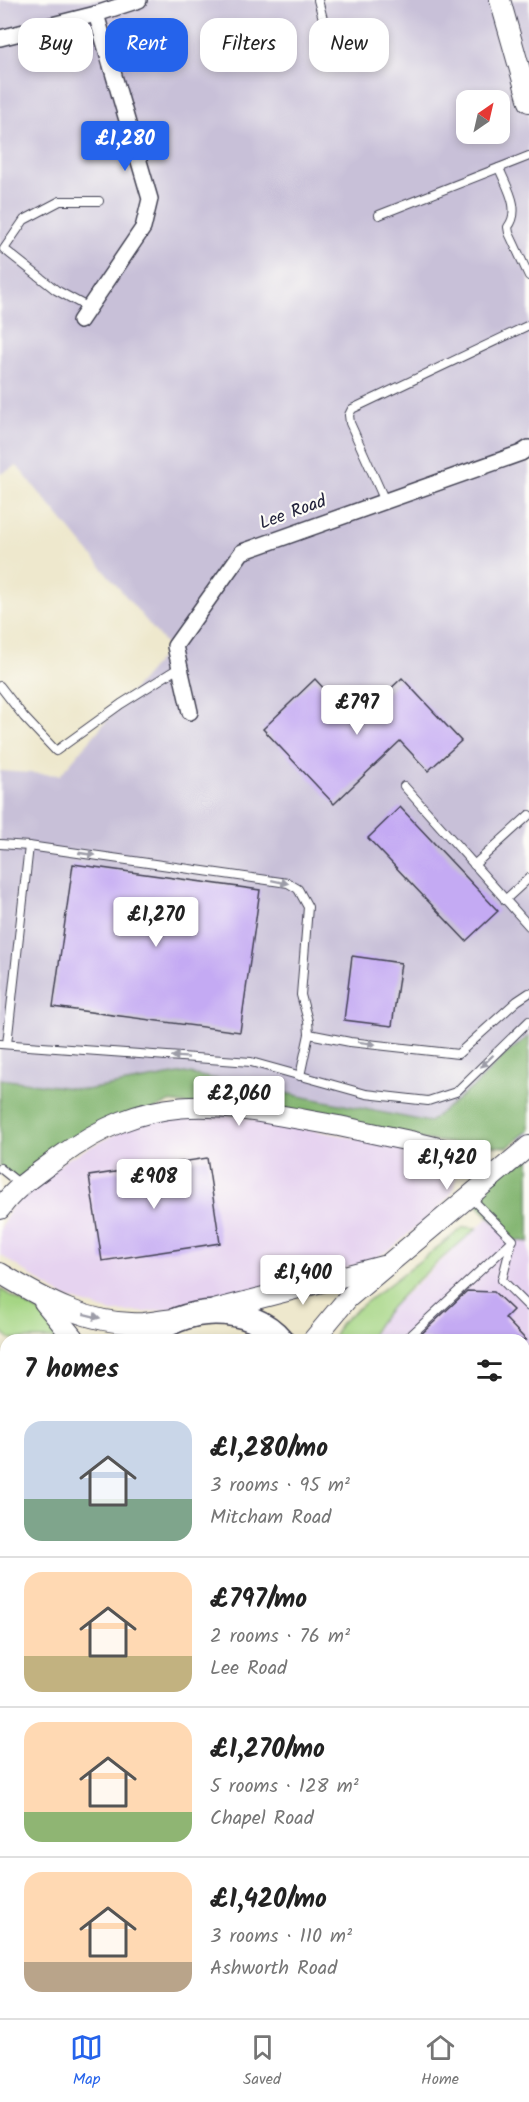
<!DOCTYPE html>
<meta charset="utf-8">
<style>
body{margin:0;font-family:Kalam,sans-serif;background:#f6f6f6;color:#222;height:100vh;display:flex;flex-direction:column;font-size:22px;white-space:nowrap}
*{box-sizing:border-box;margin:0}
p{font-size:20px;color:#767676}
.icon{flex:none;width:33px;height:33px;fill:none;stroke:currentColor;stroke-width:2;stroke-linecap:round;stroke-linejoin:round}
.map{position:relative;flex:1;overflow:hidden}
.side{position:absolute;left:0px;top:1334px;width:530px;height:686px;display:flex;flex-direction:column;background:#fff;border-radius:18px 18px 0 0;box-shadow:0 3px 9px #0003}
.side>*{flex:none}
.guide{position:absolute;left:18px;top:18px;width:494px;height:54px;display:flex;gap:12px}
.needle{width:39px;rotate:34deg}
.fabs{position:absolute;left:456px;top:90px;display:grid;gap:12px}
.fabs a{display:grid;place-items:center;width:54px;height:54px;border-radius:12px;background:#fff;box-shadow:0 3px 9px #0003;font-size:30px}
.price{position:absolute;translate:-50% -51px;padding:0 14px;border-radius:6px;background:#fff;color:#222;font-size:20px;line-height:39px;filter:drop-shadow(0 2px 3px #0008)}
.price::after{content:'';position:absolute;left:50%;top:36px;width:18px;height:14px;margin-left:-9px;background:inherit;clip-path:polygon(0 0,100% 0,50% 100%)}
.price.current{background:#2563eb;color:#fff}
ul{padding:0;list-style:none}
li{display:flex;align-items:center;gap:18px;height:150px;padding:0 24px}
li+li{border-top:2px solid #e0e0e0}
li span{display:grid;place-items:center;flex:none;width:168px;height:120px;border-radius:18px;color:#555}
li>.icon{margin-inline-start:auto}
span .icon{width:72px;height:72px;fill:#fffc;stroke-width:1}
li b{font-size:26px}
h2{display:flex;justify-content:space-between;align-items:center;height:72px;padding:0 24px;font-size:26px}
.pill{padding:0 21px;border-radius:18px;background:#fff;box-shadow:0 3px 9px #0003;font-size:21px;line-height:54px}
.pill.current{background:#2563eb;color:#fff}
.tabs{display:flex;justify-content:space-around;align-items:center;height:84px;border-top:2px solid #e0e0e0;background:#fff;font-size:16px;color:#767676}
.tabs a{display:grid;justify-items:center;gap:3px}
.tabs .current{color:#2563eb}
.map>svg:first-child{display:block}
.built{fill:#e6d3f0}
.industrial{fill:#c8c0d8;fill-rule:evenodd}
.green{fill:#a5d584;stroke:#647c60;stroke-width:1.5}
.forest{fill:#84b672;stroke:#536c56;stroke-width:1.5}
.building{fill:#c4aaf3}
.lines{fill:none;stroke-linecap:round;stroke-linejoin:round}
.service-casing{stroke:#414051;stroke-width:10}
.minor-casing{stroke:#414051;stroke-width:18}
.tertiary-casing{stroke:#414051;stroke-width:22}
.primary-casing{stroke:#414051;stroke-width:27}
.service{stroke:#fff;stroke-width:8}
.minor{stroke:#fff;stroke-width:15}
.tertiary{stroke:#fff;stroke-width:20}
.primary{stroke:#fff;stroke-width:24}
.oneway{fill:#9c9ca7}
.labels{text-anchor:middle;dominant-baseline:central;stroke-width:4.5;stroke-linejoin:round;paint-order:stroke}
.street-label{font-size:18px;fill:#22223b;stroke:#fdfcf7}
</style>
<div class="map">
<svg width="529" height="2018" viewBox="0 0 529 2018">
<rect width="100%" height="100%" fill="#fdfcf7"/>
<filter id="ink" filterUnits="userSpaceOnUse"><feTurbulence type="fractalNoise" baseFrequency=".0167" numOctaves="2"/><feDisplacementMap in="SourceGraphic" scale="12" xChannelSelector="R" yChannelSelector="G"/><feConvolveMatrix kernelMatrix="1 2 1 2 8 2 1 2 1" color-interpolation-filters="sRGB"/></filter>
<filter id="wash" filterUnits="userSpaceOnUse"><feTurbulence type="fractalNoise" baseFrequency=".008" numOctaves="4" result="noise"/><feDisplacementMap in="SourceGraphic" scale="24" xChannelSelector="R" yChannelSelector="G"/><feGaussianBlur stdDeviation="1.35" result="paint"/><feColorMatrix in="noise" values="0 0 0 0 0 0 0 0 0 0 0 0 0 0 0 0 0 1.4 0 .05"/><feComposite in="paint" operator="in"/></filter>
<g filter="url(#wash)">
<rect width="100%" height="100%" fill="#eee8cd"/>
<!-- built -->
<g class="built">
<path d="M210,1111l233,43 13,22 -1,11 -6,10 -12,13 -45,38 -14,9 -17,7 -128,35 -56,9 -30,4h-36l-47,-15 -64,-42v-26l12,-23 53,-46 75,-39z"/>
<path d="M489,1217l24,23 16,2v268l-5,-4v-166h-154l12,-22 13,-14z"/>
</g>
<!-- industrial -->
<g class="industrial">
<path d="M0,0h529v1142l-344,-69 -99,17 -86,-11v-308l60,4 109,-127 -152,-182 -17,8zM466,100h34v34h-34z"/>
<path d="M524,1626l5,3v389h-499l2,-5h492z"/>
</g>
<!-- green -->
<g class="green">
<path d="M464,1227l13,1c-28,25 -96,79 -107,111h-38l8,-15 12,-11z"/>
<path d="M0,1289l42,25 21,25h-53l-10,-9z"/>
</g>
<!-- forest -->
<g class="forest">
<path d="M529,1036v94l-21,17 -47,-2 -292,-43 -153,78 -16,-13v-88l86,11 99,-17 244,49 48,-38 27,-28z"/>
<path d="M529,1146v96l-16,-2 -41,-40z"/>
<path d="M524,1626l5,3v77l-5,-3z"/>
</g>
<g id="blocks">
<!-- building -->
<g class="building">
<path d="M402,678l59,63 -33,30 -28,-30 -66,63 -71,-75 52,-50 40,43z"/>
<path d="M400,807l98,104 -32,30 -98,-103z"/>
<path d="M73,864l187,26 -20,142 -187,-25z"/>
<path d="M352,956l49,7 -9,63 -48,-6z"/>
<path d="M207,1158l13,85 -118,18 -13,-85z"/>
<path d="M467,1291l27,1 19,18 -8,8 21,22h-111z"/>
</g>
</g>
</g>
<g filter="url(#ink)">
<use href="#blocks" fill-opacity="0" stroke="#414051" stroke-width="1.5"/>
<g class="lines">
<!-- service casing -->
<g class="service-casing">
<g id="service">
<path d="M318,0l9,34"/>
<path d="M499,168c7,18 23,41 9,59l1,6 20,43"/>
<path d="M379,215l150,-59"/>
<path d="M89,308l-33,-18 -52,-41 20,-29 36,-19h39"/>
<path d="M385,501l-35,-78 -1,-8 3,-6 177,-84"/>
<path d="M0,686l24,31 32,34 65,-47 59,-37"/>
<path d="M404,786l125,140"/>
<path d="M0,844l29,2 259,37 10,6 10,18 -7,88 7,26 1,13 -9,42"/>
<path d="M474,865l55,-50"/>
<path d="M505,900l24,-22"/>
<path d="M309,1034l41,8 108,12 59,-53 12,-8"/>
<path d="M0,1044l251,18 115,32 62,7 28,-9 73,-71"/>
<path d="M7,1044l22,-198"/>
<path d="M0,1168l20,16"/>
<path d="M512,1241l-10,39 27,27"/>
<path d="M408,1338l105,-98 -43,-43"/>
<path d="M453,2013l8,5"/>
</g>
</g>
<!-- minor casing -->
<g class="minor-casing">
<g id="minor">
<path d="M0,38l96,-24 43,-14"/>
<path d="M80,321l63,-93 7,-29 -54,-185"/>
<path d="M190,712l-15,-66 67,-94 279,-99 8,-5"/>
<path d="M214,2013l4,5"/>
</g>
</g>
<!-- tertiary casing -->
<g class="tertiary-casing">
<g id="tertiary">
<path d="M500,0l29,102"/>
<path d="M0,1209c15,-22 37,-35 58,-51 101,-74 167,-52 281,-32 23,5 47,10 71,15 19,5 39,8 56,17 9,5 17,13 25,20"/>
<path d="M0,1273c43,26 90,53 143,50 11,-1 21,-3 32,-4"/>
<path d="M44,1302l31,38"/>
<path d="M214,1310l169,-44"/>
<path d="M313,1340l35,-42 181,-152"/>
</g>
</g>
<!-- primary casing -->
<g class="primary-casing">
<g id="primary">
<path d="M148,1340c31,-36 103,-37 133,0"/>
<path d="M524,1560l5,3"/>
<path d="M524,1599l5,4"/>
<path d="M0,1929l6,-15"/>
<path d="M0,2017l6,-17"/>
</g>
</g>
<!-- service -->
<use href="#service" class="service"/>
<!-- minor -->
<use href="#minor" class="minor"/>
<!-- tertiary -->
<use href="#tertiary" class="tertiary"/>
<!-- primary -->
<use href="#primary" class="primary"/>
</g>
<!-- one-way arrows -->
<defs><path id="oneway-solid" d="M-6-.8H1V-3.2L6.5 0L1 3.2V.8H-6Z" transform="scale(1.5)"/></defs>
<g class="oneway">
<use href="#oneway-solid" transform="translate(87 854) rotate(8)"/>
<use href="#oneway-solid" transform="translate(280 882) rotate(12)"/>
<use href="#oneway-solid" transform="translate(367 1043) rotate(7)"/>
<use href="#oneway-solid" transform="translate(180 1057) rotate(-176)"/>
<use href="#oneway-solid" transform="translate(487 1061) rotate(136)"/>
<use href="#oneway-solid" transform="translate(92 1316) rotate(14)"/>
</g>
</g>
<g class="labels">
<!-- street labels -->
<g class="street-label">
<text transform="translate(293 513) rotate(-20)">Lee Road</text>
</g>
</g>
</svg>
<div class="fabs">
<a><svg class="needle" viewBox="-14 -14 28 28"><path d="M0-13l5 13h-10z" fill="#e53935"/><path d="M0 13l5-13h-10z" fill="#767676"/></svg></a>
</div>
<b class="price current" style="left:125px;top:172px">£1,280</b>
<b class="price" style="left:357px;top:736px">£797</b>
<b class="price" style="left:156px;top:948px">£1,270</b>
<b class="price" style="left:239px;top:1127px">£2,060</b>
<b class="price" style="left:447px;top:1191px">£1,420</b>
<b class="price" style="left:154px;top:1210px">£908</b>
<b class="price" style="left:303px;top:1306px">£1,400</b>
<div class="guide">
<a class="pill">Buy</a>
<a class="pill current">Rent</a>
<a class="pill">Filters</a>
<a class="pill">New</a>
</div>
<section class="side">
<h2>7 homes<svg class="icon" aria-label="filters" viewBox="0 0 24 24"><path d="M4 7h16M4 17h16"/><circle cx="9" cy="7" r="2"/><circle cx="15" cy="17" r="2"/></svg></h2>
<ul>
<li><span style="background:linear-gradient(#c9d6e8 65%,#7fa58c 0)"><svg class="icon" aria-label="home" viewBox="0 0 24 24"><path d="M3 11l9-7 9 7M6 9v11h12V9"/></svg></span><div><b>£1,280/mo</b><p>3 rooms · 95 m²</p><p>Mitcham Road</p></div></li>
<li><span style="background:linear-gradient(#ffd9b3 70%,#c2b280 0)"><svg class="icon" aria-label="home" viewBox="0 0 24 24"><path d="M3 11l9-7 9 7M6 9v11h12V9"/></svg></span><div><b>£797/mo</b><p>2 rooms · 76 m²</p><p>Lee Road</p></div></li>
<li><span style="background:linear-gradient(#ffd9b3 75%,#8fb573 0)"><svg class="icon" aria-label="home" viewBox="0 0 24 24"><path d="M3 11l9-7 9 7M6 9v11h12V9"/></svg></span><div><b>£1,270/mo</b><p>5 rooms · 128 m²</p><p>Chapel Road</p></div></li>
<li><span style="background:linear-gradient(#ffd9b3 75%,#b9a48a 0)"><svg class="icon" aria-label="home" viewBox="0 0 24 24"><path d="M3 11l9-7 9 7M6 9v11h12V9"/></svg></span><div><b>£1,420/mo</b><p>3 rooms · 110 m²</p><p>Ashworth Road</p></div></li>
</ul>
</section>
</div>
<nav class="tabs">
<a class="current"><svg class="icon" aria-label="map" viewBox="0 0 24 24"><path d="M3 6l6-2 6 2 6-2v14l-6 2-6-2-6 2zM9 4v14M15 6v14"/></svg>Map</a>
<a><svg class="icon" aria-label="saved" viewBox="0 0 24 24"><path d="M7 4h10v16l-5-4-5 4z"/></svg>Saved</a>
<a><svg class="icon" aria-label="home" viewBox="0 0 24 24"><path d="M3 11l9-7 9 7M6 9v11h12V9"/></svg>Home</a>
</nav>
